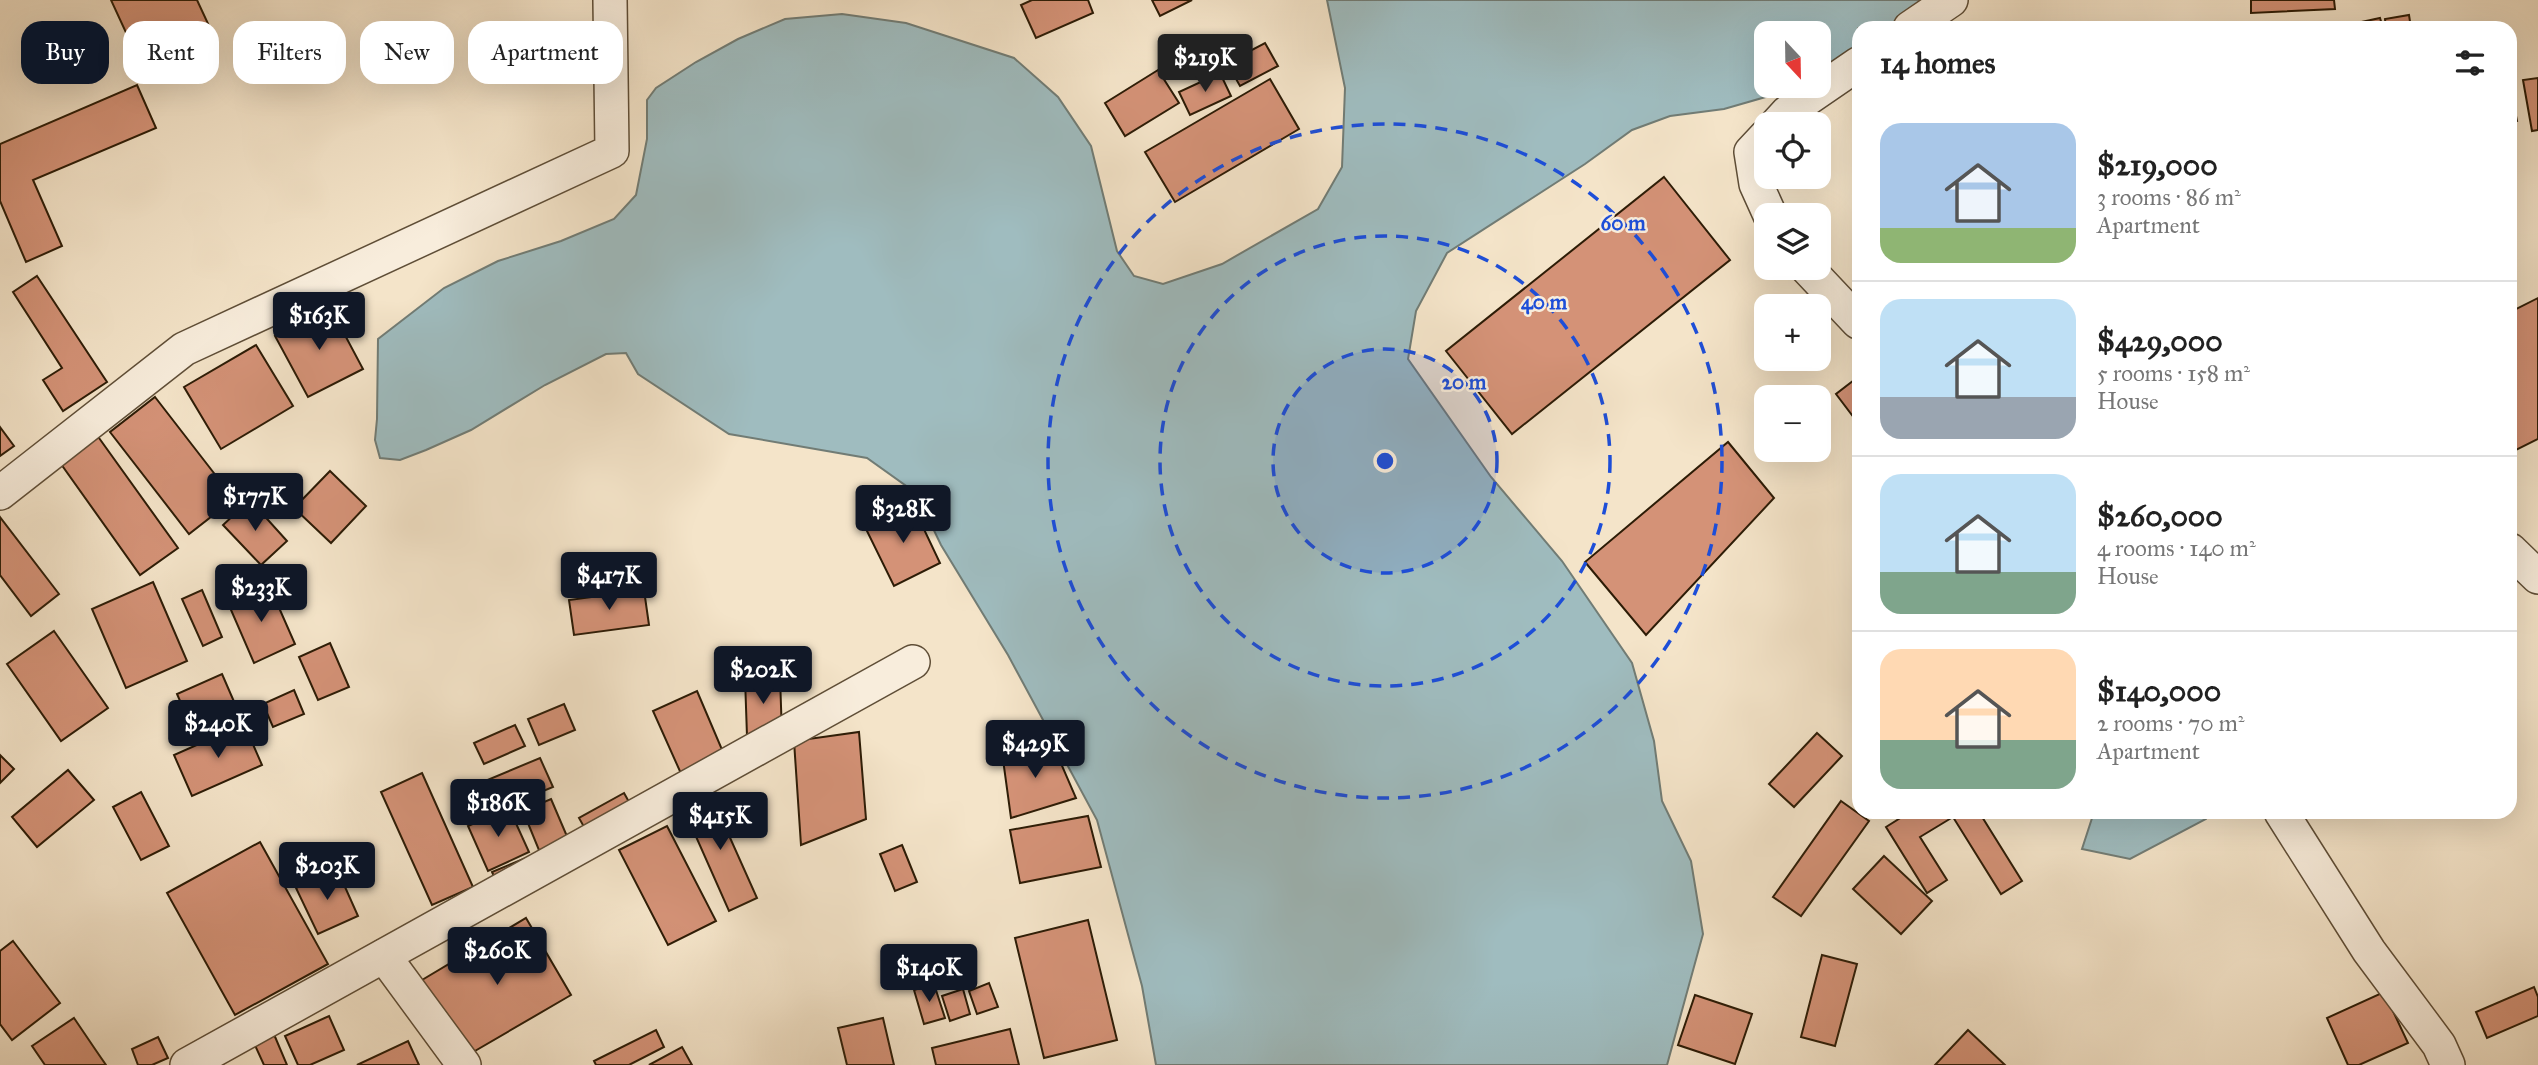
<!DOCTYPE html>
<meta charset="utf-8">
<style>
body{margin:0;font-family:"IM FELL Great Primer",serif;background:#f6f6f6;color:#222;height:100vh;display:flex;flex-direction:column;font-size:26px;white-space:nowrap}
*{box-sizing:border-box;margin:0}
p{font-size:23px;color:#767676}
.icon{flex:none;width:38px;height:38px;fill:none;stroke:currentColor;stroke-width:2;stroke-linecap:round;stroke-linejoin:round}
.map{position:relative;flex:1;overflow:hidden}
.details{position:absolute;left:1852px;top:21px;width:665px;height:798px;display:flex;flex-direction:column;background:#fff;border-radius:21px;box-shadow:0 7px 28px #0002}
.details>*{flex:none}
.top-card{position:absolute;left:21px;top:21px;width:665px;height:63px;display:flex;gap:14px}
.needle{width:46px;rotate:158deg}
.controls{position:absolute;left:1754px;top:21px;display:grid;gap:14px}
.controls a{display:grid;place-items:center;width:77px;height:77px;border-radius:14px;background:#fff;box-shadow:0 7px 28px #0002;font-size:35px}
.price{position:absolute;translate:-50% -60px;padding:0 16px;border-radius:7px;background:#111827;color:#fff;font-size:23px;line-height:46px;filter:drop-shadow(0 2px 4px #0008)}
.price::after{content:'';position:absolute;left:50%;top:42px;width:21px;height:16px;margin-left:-10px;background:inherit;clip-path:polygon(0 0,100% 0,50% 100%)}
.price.selected{background:#222;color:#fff}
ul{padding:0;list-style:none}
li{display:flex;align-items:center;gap:21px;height:175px;padding:0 28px}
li+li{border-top:2px solid #e0e0e0}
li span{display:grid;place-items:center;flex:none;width:196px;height:140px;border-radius:21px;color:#555}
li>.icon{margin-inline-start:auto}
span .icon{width:84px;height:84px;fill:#fffc;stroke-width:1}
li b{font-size:30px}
h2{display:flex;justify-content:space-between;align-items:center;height:84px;padding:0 28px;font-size:30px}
.chip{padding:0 24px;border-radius:21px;background:#fff;box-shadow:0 7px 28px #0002;font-size:24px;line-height:63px}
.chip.selected{background:#111827;color:#fff}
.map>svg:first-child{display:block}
.water{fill:#9fbcbf;stroke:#717c75;stroke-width:2}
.building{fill:#d49277;stroke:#2d1c06;stroke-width:2}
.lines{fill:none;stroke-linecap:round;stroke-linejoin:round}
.street-casing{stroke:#5f4e37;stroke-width:36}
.street{stroke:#f8eddc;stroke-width:33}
.ring{fill:none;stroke:#1d4ed8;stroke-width:3.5;stroke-dasharray:12 9}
.centre{fill:#1d4ed8;stroke:#f8eddc;stroke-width:3.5}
.ring-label{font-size:21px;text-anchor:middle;font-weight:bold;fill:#1d4ed8;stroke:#f8eddc;stroke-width:5;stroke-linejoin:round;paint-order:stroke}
</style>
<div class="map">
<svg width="2538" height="1065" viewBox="0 0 2538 1065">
<rect width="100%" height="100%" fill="#f4e4c9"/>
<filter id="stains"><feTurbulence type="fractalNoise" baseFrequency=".00286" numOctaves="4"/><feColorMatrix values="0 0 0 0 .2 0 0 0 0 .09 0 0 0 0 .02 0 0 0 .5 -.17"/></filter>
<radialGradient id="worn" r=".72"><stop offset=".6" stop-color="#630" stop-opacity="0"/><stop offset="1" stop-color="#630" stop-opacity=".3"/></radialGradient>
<!-- water -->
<g class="water">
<path d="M1327,0h594l-28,28h-35v23l-40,24v-42h-52v53h32l-8,4 -66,19 -54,7 -38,14 -47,34 -138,89 -31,58 -8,48 83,118 71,84 70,102 22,78 8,60 29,60 12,73 -36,131h-511l-14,-79 -45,-166 -89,-165 -67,-110 -25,-52 -49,-35 -138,-24 -91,-60 -12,-21 -20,1 -61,31 -74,45 -45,20 -26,10 -20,-2 -5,-18 2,-21 1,-80 66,-51 54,-27 63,-20 53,-22 22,-24 11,-56v-39l9,-12 40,-26 42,-23 47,-20 57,-5 64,9 108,35 44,39 33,49 26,105 17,25 29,8 59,-20 96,-55 24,-42 3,-79z"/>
<path d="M2094,812h112v7l-76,40 -48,-10z"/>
</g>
<!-- building -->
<g class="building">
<path d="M111,0h86l20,43 -71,33z"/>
<path d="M1032,0h56l5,13 -57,25 -15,-33z"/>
<path d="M1152,0h40l-32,16z"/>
<path d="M2251,0h83l1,9 -84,4z"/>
<path d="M2409,15l2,13h-25l-1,-9z"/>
<path d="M2380,18l3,10h-44l-1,-1z"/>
<path d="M1265,43l13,23 -38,20 -13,-23z"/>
<path d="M1158,70l21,33 -54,33 -20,-33z"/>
<path d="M1220,73l11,23 -41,19 -11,-23z"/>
<path d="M2538,78v52l-6,1 -9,-51z"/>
<path d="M1270,79l29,50 -124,73 -30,-50z"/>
<path d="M137,85l19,43 -123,52 29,66 -36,16 -26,-61v-57z"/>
<path d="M2510,86l7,35 -7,1z"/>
<path d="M1664,177l66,83 -218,174 -66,-83z"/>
<path d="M37,276l70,106 -44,29 -20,-31 19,-12 -49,-76z"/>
<path d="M2538,298v141l-28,14v-141z"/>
<path d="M330,307l33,62 -55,28 -33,-61z"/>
<path d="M256,345l37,61 -72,43 -37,-62z"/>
<path d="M1858,377v46l-22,-29z"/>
<path d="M155,397l79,102 -45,35 -79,-102z"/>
<path d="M0,427l14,19 -14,10z"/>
<path d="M94,431l84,117 -38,27 -84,-118z"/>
<path d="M1728,442l46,56 -128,137 -61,-73z"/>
<path d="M330,471l36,35 -35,37 -37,-35z"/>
<path d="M250,500l37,41 -26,24 -38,-40z"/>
<path d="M912,504l28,59 -46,23 -29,-59z"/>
<path d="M0,517l59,77 -28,22 -31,-41z"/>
<path d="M153,582l34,79 -61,27 -34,-79z"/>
<path d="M269,585l26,59 -41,19 -26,-60z"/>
<path d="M202,590l20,47 -19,9 -21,-47z"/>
<path d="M644,590l5,35 -75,10 -5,-35z"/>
<path d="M54,631l54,77 -47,33 -54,-77z"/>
<path d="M330,643l19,44 -31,13 -19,-43z"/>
<path d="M222,674l20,46 -45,20 -20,-46z"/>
<path d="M780,677l2,58 -35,1 -2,-58z"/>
<path d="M294,690l10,24 -31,13 -10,-23z"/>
<path d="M697,691l29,68 -43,19 -30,-67z"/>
<path d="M564,704l11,26 -36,15 -11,-26z"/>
<path d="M244,724l18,41 -70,31 -18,-41z"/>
<path d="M515,725l10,21 -41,18 -10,-21z"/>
<path d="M859,732l7,87 -65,26 -7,-104z"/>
<path d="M1817,733l25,23 -48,51 -25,-23z"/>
<path d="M1053,745l23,53 -65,20 -9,-66z"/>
<path d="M0,755l14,14 -14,14z"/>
<path d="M540,758l13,29 -56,23 -12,-29z"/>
<path d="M68,770l26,30 -57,47 -25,-30z"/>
<path d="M422,773l51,114 -41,18 -51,-113z"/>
<path d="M141,792l28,54 -28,14 -28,-53z"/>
<path d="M624,793l9,16 -45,25 -9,-16z"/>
<path d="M710,793l47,105 -28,13 -47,-106z"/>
<path d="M551,799l21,49 -29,12 -20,-49z"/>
<path d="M1841,801l28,20 -68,95 -28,-19z"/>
<path d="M509,808l20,44 -41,19 -20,-45z"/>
<path d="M1910,812h69l43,69 -21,13 -48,-77 -33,20 27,43 -20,13 -41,-66z"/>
<path d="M1088,816l13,51 -81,16 -10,-53z"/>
<path d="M667,826l49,95 -48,24 -49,-95z"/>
<path d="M260,842l68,122 -93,51 -68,-122z"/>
<path d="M902,845l15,37 -22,9 -15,-37z"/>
<path d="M1884,856l48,45 -31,33 -48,-45z"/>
<path d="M528,857l4,10 -35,16 -5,-11z"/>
<path d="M337,869l21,47 -40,18 -22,-46z"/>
<path d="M526,918l45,77 -103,60 -46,-75z"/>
<path d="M1088,920l29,120 -73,18 -29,-120z"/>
<path d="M13,941l47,62 -48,37 -12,-16v-73z"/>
<path d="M1822,955l35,9 -22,82 -34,-9z"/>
<path d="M989,983l9,24 -21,7 -8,-23z"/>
<path d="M934,984l11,34 -21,6 -10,-34z"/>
<path d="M2534,987l4,10v19l-51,22 -11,-26z"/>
<path d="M963,989l7,25 -20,7 -8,-25z"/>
<path d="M2384,992l24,51 -49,22h-11l-21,-47z"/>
<path d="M1695,995l57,19 -17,50 -57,-19z"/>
<path d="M329,1016l15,34 -34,15h-12l-13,-29z"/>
<path d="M74,1018l21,31 11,16h-61l-13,-19z"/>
<path d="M883,1018l11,47h-47l-9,-37z"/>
<path d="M1010,1029l9,36h-83l-4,-17z"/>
<path d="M656,1030l8,17 -35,18h-33l-2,-4z"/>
<path d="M1968,1030l37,35h-70z"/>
<path d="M273,1032l14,33h-23l-11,-24z"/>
<path d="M158,1037l10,21 -16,7h-14l-6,-16z"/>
<path d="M408,1041l11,24h-62z"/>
<path d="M682,1047l10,18h-43z"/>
</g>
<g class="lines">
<!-- street casing -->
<g class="street-casing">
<g id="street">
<path d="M1910,28l41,-28"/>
<path d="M1777,124l11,-12 70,-48"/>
<path d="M1766,136l-15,16 5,32 14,31"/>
<path d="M1807,268l51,54"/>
<path d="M0,493l184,-144 428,-198 -2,-151"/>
<path d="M2510,550l28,27"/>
<path d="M2281,812l88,139 70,94 9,20"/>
<path d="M384,956l80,109"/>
<path d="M187,1065l726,-403"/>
</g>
</g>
<!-- street -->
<use href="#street" class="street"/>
</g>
<!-- distance rings -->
<circle cx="1385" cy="461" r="112" fill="#1d4ed8" fill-opacity=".12"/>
<g class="ring">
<circle cx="1385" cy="461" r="112"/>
<circle cx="1385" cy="461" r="225"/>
<circle cx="1385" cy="461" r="337"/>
</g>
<circle cx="1385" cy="461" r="10" class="centre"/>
<g class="ring-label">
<text x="1623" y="230">60 m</text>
<text x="1544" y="309">40 m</text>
<text x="1464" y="389">20 m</text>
</g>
<rect width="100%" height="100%" filter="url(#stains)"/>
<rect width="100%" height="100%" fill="url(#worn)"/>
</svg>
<div class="controls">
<a><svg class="needle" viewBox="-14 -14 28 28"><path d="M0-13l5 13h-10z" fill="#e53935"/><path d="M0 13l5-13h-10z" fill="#767676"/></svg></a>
<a><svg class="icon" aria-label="locate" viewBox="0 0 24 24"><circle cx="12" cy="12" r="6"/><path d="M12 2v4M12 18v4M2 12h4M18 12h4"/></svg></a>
<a><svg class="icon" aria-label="layers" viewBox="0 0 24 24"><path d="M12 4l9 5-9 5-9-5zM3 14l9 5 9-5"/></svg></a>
<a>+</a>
<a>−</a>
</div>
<b class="price selected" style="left:1205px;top:94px">$219K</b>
<b class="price" style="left:319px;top:352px">$163K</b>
<b class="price" style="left:255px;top:533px">$177K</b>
<b class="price" style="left:903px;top:545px">$328K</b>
<b class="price" style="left:609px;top:612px">$417K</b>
<b class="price" style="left:261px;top:624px">$233K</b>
<b class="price" style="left:763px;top:706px">$202K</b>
<b class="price" style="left:218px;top:760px">$240K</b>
<b class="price" style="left:1035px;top:780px">$429K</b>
<b class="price" style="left:498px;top:839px">$186K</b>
<b class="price" style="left:720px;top:852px">$415K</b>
<b class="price" style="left:327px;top:902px">$203K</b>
<b class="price" style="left:497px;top:987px">$260K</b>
<b class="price" style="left:929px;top:1004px">$140K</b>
<div class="top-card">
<a class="chip selected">Buy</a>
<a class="chip">Rent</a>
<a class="chip">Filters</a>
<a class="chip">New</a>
<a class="chip">Apartment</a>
</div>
<section class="details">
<h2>14 homes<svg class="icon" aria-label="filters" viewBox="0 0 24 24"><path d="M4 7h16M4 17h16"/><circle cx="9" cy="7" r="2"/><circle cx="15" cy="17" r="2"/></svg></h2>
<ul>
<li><span style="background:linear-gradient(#a9c7e8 75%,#8fb573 0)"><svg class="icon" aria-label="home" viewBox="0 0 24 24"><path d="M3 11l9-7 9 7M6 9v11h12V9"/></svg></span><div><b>$219,000</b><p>3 rooms · 86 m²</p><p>Apartment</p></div></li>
<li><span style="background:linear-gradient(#bfe0f5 70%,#9aa5b1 0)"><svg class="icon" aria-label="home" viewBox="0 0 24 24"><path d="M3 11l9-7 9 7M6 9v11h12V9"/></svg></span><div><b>$429,000</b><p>5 rooms · 158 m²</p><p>House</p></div></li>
<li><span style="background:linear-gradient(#bfe0f5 70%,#7fa58c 0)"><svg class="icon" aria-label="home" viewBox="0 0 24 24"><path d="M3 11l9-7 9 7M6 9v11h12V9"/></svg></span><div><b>$260,000</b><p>4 rooms · 140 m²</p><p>House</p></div></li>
<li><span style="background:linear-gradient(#ffd9b3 65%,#7fa58c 0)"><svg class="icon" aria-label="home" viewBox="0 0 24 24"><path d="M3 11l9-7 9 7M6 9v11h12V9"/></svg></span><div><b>$140,000</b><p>2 rooms · 70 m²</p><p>Apartment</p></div></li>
</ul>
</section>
</div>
